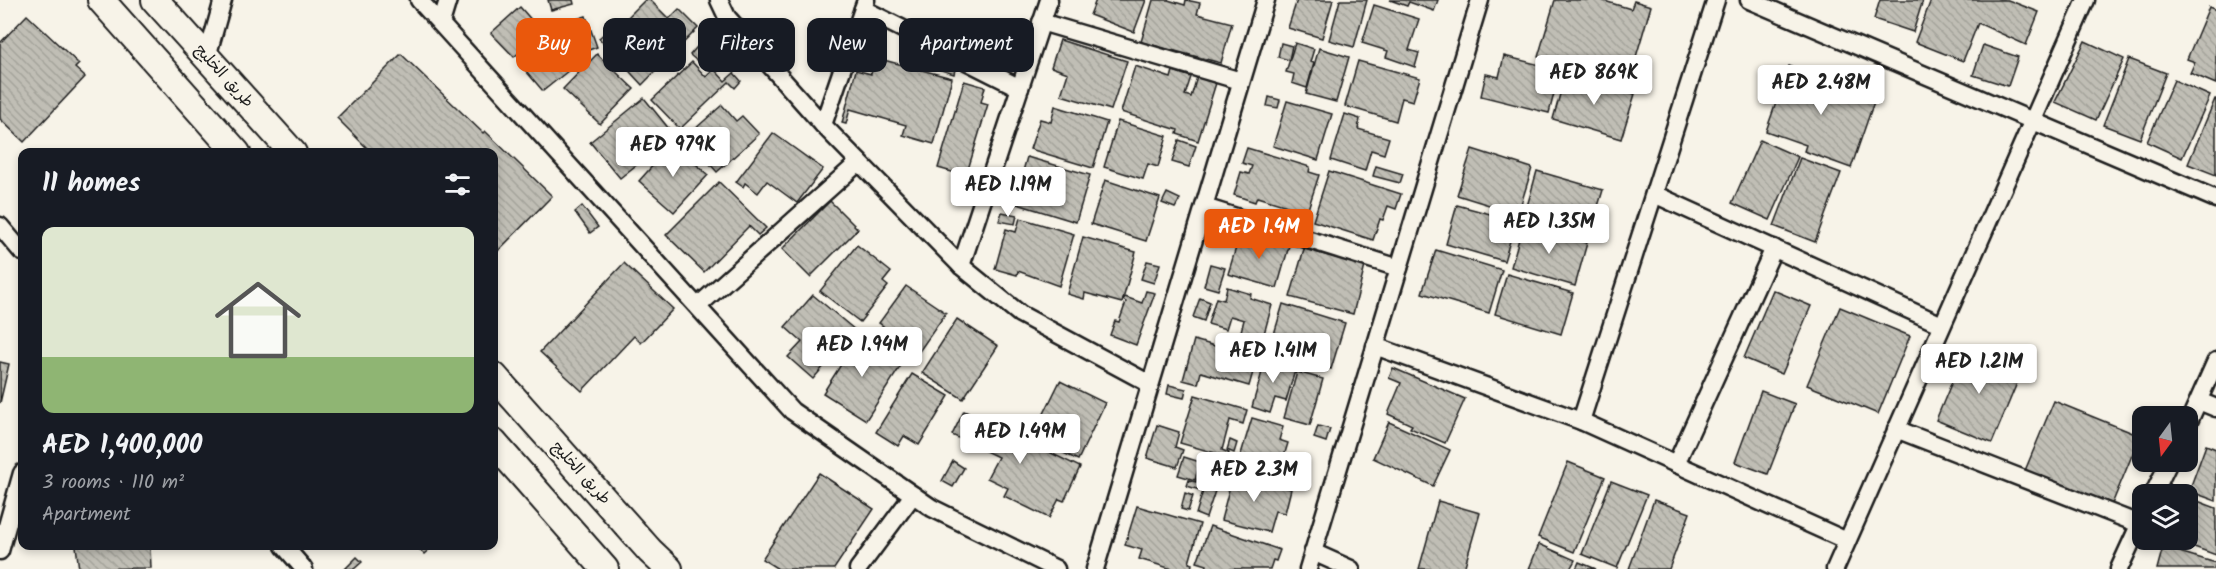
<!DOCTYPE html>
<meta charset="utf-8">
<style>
body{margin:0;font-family:Kalam,"Playpen Sans Arabic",sans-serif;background:#20242c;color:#f1f3f6;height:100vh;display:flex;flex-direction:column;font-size:22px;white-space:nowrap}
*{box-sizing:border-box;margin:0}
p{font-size:20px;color:#9ea1a6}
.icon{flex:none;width:33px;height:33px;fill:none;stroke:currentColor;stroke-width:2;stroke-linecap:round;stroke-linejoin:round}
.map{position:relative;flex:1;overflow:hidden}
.details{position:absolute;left:18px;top:148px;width:480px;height:402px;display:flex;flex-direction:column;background:#171b24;border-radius:12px;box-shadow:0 3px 9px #0003}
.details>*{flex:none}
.top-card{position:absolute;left:516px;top:18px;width:570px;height:54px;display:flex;gap:12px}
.needle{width:39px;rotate:195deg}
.buttons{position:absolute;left:2132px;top:406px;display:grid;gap:12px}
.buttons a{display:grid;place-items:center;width:66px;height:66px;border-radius:12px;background:#171b24;box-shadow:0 3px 9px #0003;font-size:30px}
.price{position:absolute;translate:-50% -51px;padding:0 14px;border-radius:6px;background:#fff;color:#222;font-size:20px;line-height:39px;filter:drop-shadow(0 2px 3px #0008)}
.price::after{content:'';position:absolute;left:50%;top:36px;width:18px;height:14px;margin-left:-9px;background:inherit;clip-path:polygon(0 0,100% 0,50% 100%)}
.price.current{background:#ea580c;color:#fff}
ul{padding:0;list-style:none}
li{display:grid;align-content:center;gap:12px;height:318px;padding:0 24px}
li+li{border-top:2px solid #363941}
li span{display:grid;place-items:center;height:186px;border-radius:12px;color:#555}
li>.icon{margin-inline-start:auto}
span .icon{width:108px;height:108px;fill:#fffc;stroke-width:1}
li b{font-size:26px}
h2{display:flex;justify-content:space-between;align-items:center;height:72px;padding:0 24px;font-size:26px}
.pill{padding:0 21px;border-radius:12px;background:#171b24;box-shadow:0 3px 9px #0003;font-size:21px;line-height:54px}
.pill.current{background:#ea580c;color:#fff}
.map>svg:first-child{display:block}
.building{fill:url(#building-back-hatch);stroke:#1c1c1c;stroke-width:1.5}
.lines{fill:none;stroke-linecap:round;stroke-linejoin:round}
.street-casing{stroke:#1c1c1c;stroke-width:21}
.primary-casing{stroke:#1c1c1c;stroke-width:30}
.street{stroke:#f7f3e8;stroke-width:16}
.primary{stroke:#f7f3e8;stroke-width:26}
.labels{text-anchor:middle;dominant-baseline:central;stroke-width:6;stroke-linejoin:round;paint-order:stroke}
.street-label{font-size:16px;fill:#1c1c1c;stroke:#f7f3e8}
</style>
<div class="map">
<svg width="2216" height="569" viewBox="0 0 2216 569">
<defs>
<pattern id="building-back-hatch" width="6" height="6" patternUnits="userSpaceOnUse" patternTransform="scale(1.5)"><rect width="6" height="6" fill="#c0beb5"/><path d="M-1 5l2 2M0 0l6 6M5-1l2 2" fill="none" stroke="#a4a39b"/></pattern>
</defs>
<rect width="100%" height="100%" fill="#f7f3e8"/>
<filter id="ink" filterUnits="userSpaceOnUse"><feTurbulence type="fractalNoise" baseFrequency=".0167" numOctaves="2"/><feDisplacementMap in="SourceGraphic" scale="12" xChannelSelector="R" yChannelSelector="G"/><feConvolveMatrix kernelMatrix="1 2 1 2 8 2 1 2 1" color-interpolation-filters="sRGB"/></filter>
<g filter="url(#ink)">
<!-- building -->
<g class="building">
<path d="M548,0h25l1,4 -23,6z"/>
<path d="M645,0h5l19,19 10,-10 19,19 -56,57 -33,-36 18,-17 13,13 8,-8 -5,-6 -2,3 -15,-15z"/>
<path d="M1096,0h50l-12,32 -44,-17z"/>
<path d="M1153,0h15l17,5 1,-5 14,3 -3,11 35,9 -11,40 -80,-21z"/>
<path d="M1297,0h36l-11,38 -34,-10z"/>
<path d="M1340,0h27l-13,47 -25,-7z"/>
<path d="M1390,0h48l-4,11 -25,-9 -2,4z"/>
<path d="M1555,0h46l30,9 3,-8 17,5 -23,78 -90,-27z"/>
<path d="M1880,0h43l-10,32 -39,-13z"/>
<path d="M1931,0h77l31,12 -13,33 -48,-22 -15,38 -48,-19z"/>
<path d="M1374,5l45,14 -10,31 10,3 -4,14 -29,-10 2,-6 -26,-8z"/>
<path d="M520,7l22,25 -28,25 -23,-24z"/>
<path d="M2209,7l7,3v74l-26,-11 5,-11 -8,-3z"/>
<path d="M27,15l52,49 -4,4 10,9 -61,65 -24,-23v-76z"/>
<path d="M586,16l11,31 -22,8 -11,-32z"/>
<path d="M622,18l7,8 -23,20 -7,-8z"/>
<path d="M549,39l24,28 -30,24 -23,-27z"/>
<path d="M1060,40l67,21 -16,49 -50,-15 7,-22 -17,-6z"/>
<path d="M702,41l12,10 -12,14 -12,-10z"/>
<path d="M2085,41l39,18 -28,61 -41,-18z"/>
<path d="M1281,43l11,3 -3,14 -11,-3z"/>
<path d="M1295,43l19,6 -4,13 4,1 -7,25 -15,-5 2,-9 -8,-2z"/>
<path d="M1983,45l35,12 -10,29 -35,-11z"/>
<path d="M1319,48l30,9 -13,45 -30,-8z"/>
<path d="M401,54l82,79 2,-2 67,65 -58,59v-102h-122l-35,-35z"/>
<path d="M597,54l37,35 -34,35 -37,-35z"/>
<path d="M857,54l16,4 -3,10 -16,-3z"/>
<path d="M1504,56l56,14 -11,43 -68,-17 5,-22 13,3z"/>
<path d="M876,58l76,20 -18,66 -31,-9 3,-10 -56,-16 -4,15 -4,-1 14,-53 15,4z"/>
<path d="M2129,59l37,14 -26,66 -37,-14z"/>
<path d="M941,60l15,5 -2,9 -16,-5z"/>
<path d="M1358,61l62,17 -7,23 -11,-3 -6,23 -51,-15z"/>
<path d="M692,62l14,15 8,-8 11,12 9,-8 7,8 -6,7 -6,-6 -49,47 -28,-29z"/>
<path d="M1135,66l36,12 2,-7 18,6 -6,18 6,2 6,-20 19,6 -18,58 -21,-7 1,-4 -57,-18z"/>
<path d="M1789,66l87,30 -25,72 -47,-17 2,-6 -40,-14z"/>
<path d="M1566,73l69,21 -14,45 -68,-20z"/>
<path d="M2174,80l36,16 -28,62 -35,-16z"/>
<path d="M964,81l21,6 -4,15 7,2 -22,72 -28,-8z"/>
<path d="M1269,97l11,3 -2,8 -11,-2z"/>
<path d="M644,98l30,37 -54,43 -30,-36z"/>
<path d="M2215,99h1v76l-28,-11z"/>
<path d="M1287,101l45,13 -14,46 -45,-14z"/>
<path d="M722,105l14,16 6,-5 17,18 -42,38 -31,-35z"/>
<path d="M1055,106l52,16 -14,46 -63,-19 10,-30 11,3z"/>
<path d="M1345,114l15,5 -2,10 31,9 -5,16 -13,-4 -6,21 -34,-11z"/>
<path d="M1118,121l49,15 -9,31 -10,-3 -5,15 -39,-12z"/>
<path d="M773,133l50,36 -26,34 -30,-22 -9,12 -13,-10 -2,4 -7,-5z"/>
<path d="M1179,140l17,6 -7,21 -17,-5z"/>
<path d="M1760,140l38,17 -28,63 -38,-17z"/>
<path d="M673,143l35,32 -34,37 -35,-31z"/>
<path d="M1247,148l63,19 -1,5 10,3 -12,37 -50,-15 -2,5 -21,-7 7,-23 8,2 3,-8 -10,-3z"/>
<path d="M1472,149l60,19 -14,46 -61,-19z"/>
<path d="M1027,157l63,18 -14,47 -62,-19z"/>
<path d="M1800,158l41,15 -26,69 -41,-16z"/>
<path d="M1376,166l27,8 -3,9 -27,-7z"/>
<path d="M1329,171l72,23 -5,15 -8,-3 -5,14 -3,-1 -7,21 -60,-19z"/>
<path d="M1537,171l66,19 -14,46 -65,-19z"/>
<path d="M1105,180l55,18 -14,43 -55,-17z"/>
<path d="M719,182l47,46 -8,7 -9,-9 -45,46 -38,-37z"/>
<path d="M1167,193l13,6 -5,9 -13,-5z"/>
<path d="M830,201l28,28 -48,48 -28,-28z"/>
<path d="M1457,205l59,16 -12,40 -58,-17z"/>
<path d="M582,206l16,21 -8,6 -15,-21z"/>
<path d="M1002,212l15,3 -2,9 -16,-3z"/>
<path d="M1020,218l54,16 -15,52 -41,-15 -1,4 -22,-6 11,-40 10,3z"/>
<path d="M1523,225l64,18 -12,43 -64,-19z"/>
<path d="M1241,231l48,15 -12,42 -49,-14z"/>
<path d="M1083,237l53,15 -14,51 -37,-10 -1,6 -17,-5z"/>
<path d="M857,245l34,27 -8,10 5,4 -28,36 -40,-31z"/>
<path d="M1304,249l61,17 -12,48 -63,-17z"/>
<path d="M1436,250l66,20 -13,43 -67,-20z"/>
<path d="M1147,261l13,3 -6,19 -13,-4z"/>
<path d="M624,263l49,46 -32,34 -7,-7 -52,55 -42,-39z"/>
<path d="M1210,264l15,4 -7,22 -14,-4z"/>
<path d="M1507,274l66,19 -12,41 -66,-20z"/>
<path d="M906,286l40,27 -35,50 -36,-25 8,-12 -4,-3z"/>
<path d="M1227,287l24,7 -1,4 22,7 -10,36 -22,-6 4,-15 -14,-4 -4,13 -18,-5 8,-26 8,2z"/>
<path d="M1773,290l38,16 -29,68 -38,-16z"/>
<path d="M1146,291l9,2 -19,52 -26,-10 5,-14 4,1 7,-20 -3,-2 2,-3 17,6z"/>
<path d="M813,295l42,35 -42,49 -25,-22 14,-15 -17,-15z"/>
<path d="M1200,298l10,4 -6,19 -11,-4z"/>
<path d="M1283,304l62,19 -14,46 -62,-18z"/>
<path d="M1840,307l70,29 -32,78 -71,-29z"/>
<path d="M957,319l41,27 -35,53 -41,-26z"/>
<path d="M859,336l43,28 -36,56 -43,-27z"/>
<path d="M1194,340l63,18 -8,28 -48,-14 -3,12 -15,-4z"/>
<path d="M1966,348l56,23 -30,72 -56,-23z"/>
<path d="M1266,358l30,9 -10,34 -11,-3 -5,15 -18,-6z"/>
<path d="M0,362l9,2 -9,39z"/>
<path d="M1393,368l72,31 -20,44 -35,-15 2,-3 -24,-11 13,-31 -12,-5z"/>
<path d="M1297,372l26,7 -13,46 -26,-7z"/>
<path d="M912,374l37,22 -30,49 -15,-9 -6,10 -22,-14z"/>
<path d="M1060,381l45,22 -27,57 -46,-22z"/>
<path d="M1169,385l17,4 -2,9 -17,-4z"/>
<path d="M1761,391l34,13 -27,70 -33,-12z"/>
<path d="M1195,395l52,15 -4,14 -13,-4 -8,30 7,3 -3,12 -9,-2 2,-9 -39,-11z"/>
<path d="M2054,401l86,35 -30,73 -86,-36z"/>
<path d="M964,411l116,56 -16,34 -5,-2 -10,19 -45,-22 4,-8 -21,-10 11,-21 -46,-22z"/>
<path d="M1252,418l31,9 -4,13 9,3 -10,33 -40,-12z"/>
<path d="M1389,422l61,28 -17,36 -60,-28z"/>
<path d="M1157,425l22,7 -4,15 8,3 -6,17 -30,-9z"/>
<path d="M1318,426l12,3 -4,13 -12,-4z"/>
<path d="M1230,440l7,3 -3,10 -7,-3z"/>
<path d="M2206,445l10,4v52l-27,-10z"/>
<path d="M1184,457l16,5 -5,18 -17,-5z"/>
<path d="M953,461l11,7 -11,19 -11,-6z"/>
<path d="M1568,462l37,15 -31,75 -36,-15z"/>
<path d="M1202,463l20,7 -16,48 -10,-4 7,-23 -16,-5 2,-6 7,2z"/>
<path d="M819,473l55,36 -40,60h-56l-16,-10z"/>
<path d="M1233,474l58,15 -6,24 -10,-2 -6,21 -48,-12z"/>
<path d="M1611,481l36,14 -30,73 -35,-14z"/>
<path d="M1185,493l8,3 -5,15 -7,-2z"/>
<path d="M2187,497l29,11v47l-41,-15h12z"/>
<path d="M1654,500l36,13 -21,56h-40z"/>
<path d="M1438,501l42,12 -16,56h-45z"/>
<path d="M1137,506l63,18 -11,39 3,1 -1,5h-19l-33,-10 3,-9 -17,-5z"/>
<path d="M1210,526l70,24 -4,11 -3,-1 -3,9h-64l1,-4 -10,-3z"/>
<path d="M1539,544l36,16 -5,9h-41z"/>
<path d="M76,546h74l1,22 -72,1z"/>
<path d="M416,546h17l-9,8z"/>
<path d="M2163,547l53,16 -2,6h-57z"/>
<path d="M357,557l5,5 -8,7h-9z"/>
<path d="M1579,562l17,7h-20z"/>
</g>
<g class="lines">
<!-- street casing -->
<g class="street-casing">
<g id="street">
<path d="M419,0l373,411 140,97 124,61"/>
<path d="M719,0l8,17 96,108 138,141 59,48 130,70"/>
<path d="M1749,0l467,199"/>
<path d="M863,9l157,79"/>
<path d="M1041,22l200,59"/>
<path d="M441,23l7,-23"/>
<path d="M207,57l16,-57"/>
<path d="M823,125l43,-125"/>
<path d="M1654,194l288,131"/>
<path d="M1204,207l195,61"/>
<path d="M0,226l22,26"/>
<path d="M961,266l88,-266"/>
<path d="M698,306l161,-144"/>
<path d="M1375,346l206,75 266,120"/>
<path d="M2199,401l17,7"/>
<path d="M1581,421l135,-421"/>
<path d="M2187,426l29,-65"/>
<path d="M1896,429l243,95"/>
<path d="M1676,464l98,-216"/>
<path d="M2153,495l16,-33"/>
<path d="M284,546l20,23"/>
<path d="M0,551l22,-78"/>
<path d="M1313,552l38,17"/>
<path d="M858,569l55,-74"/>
<path d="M1095,569l171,-569"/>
<path d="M1308,569l172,-569"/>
<path d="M1835,569l251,-569"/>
<path d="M2119,569l23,-50"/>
</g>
</g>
<!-- primary casing -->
<g class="primary-casing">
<g id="primary">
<path d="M101,0l136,153"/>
<path d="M155,0l138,153"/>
<path d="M494,376l156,175 19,18"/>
<path d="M494,443l111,126"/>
</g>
</g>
<!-- street -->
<use href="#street" class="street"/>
<!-- primary -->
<use href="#primary" class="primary"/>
</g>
</g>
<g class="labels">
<!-- street labels -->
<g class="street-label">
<text transform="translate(224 76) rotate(48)">طريق الخليج</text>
<text transform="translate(581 473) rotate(48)">طريق الخليج</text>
</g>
</g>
</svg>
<div class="buttons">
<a><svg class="needle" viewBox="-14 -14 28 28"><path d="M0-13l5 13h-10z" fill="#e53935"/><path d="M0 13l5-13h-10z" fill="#9ea1a6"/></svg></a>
<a><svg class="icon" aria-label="layers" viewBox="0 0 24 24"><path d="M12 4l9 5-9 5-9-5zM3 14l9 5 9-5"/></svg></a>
</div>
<b class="price" style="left:1594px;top:106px">AED 869K</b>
<b class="price" style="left:1821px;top:116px">AED 2.48M</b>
<b class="price" style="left:673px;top:178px">AED 979K</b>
<b class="price" style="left:1008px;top:218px">AED 1.19M</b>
<b class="price" style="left:1549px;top:255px">AED 1.35M</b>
<b class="price current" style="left:1259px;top:260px">AED 1.4M</b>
<b class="price" style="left:862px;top:378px">AED 1.94M</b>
<b class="price" style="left:1273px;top:384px">AED 1.41M</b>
<b class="price" style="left:1979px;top:395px">AED 1.21M</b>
<b class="price" style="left:1020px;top:465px">AED 1.49M</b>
<b class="price" style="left:1254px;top:503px">AED 2.3M</b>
<div class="top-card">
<a class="pill current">Buy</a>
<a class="pill">Rent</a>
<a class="pill">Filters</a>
<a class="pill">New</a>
<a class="pill">Apartment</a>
</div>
<section class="details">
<h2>11 homes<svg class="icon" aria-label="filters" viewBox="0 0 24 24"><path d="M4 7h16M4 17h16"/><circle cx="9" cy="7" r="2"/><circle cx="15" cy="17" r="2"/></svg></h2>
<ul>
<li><span style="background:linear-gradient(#dfe7d0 70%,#8fb573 0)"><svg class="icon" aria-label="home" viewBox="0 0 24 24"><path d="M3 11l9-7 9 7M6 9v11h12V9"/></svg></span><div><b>AED 1,400,000</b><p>3 rooms · 110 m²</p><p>Apartment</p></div></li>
</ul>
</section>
</div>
